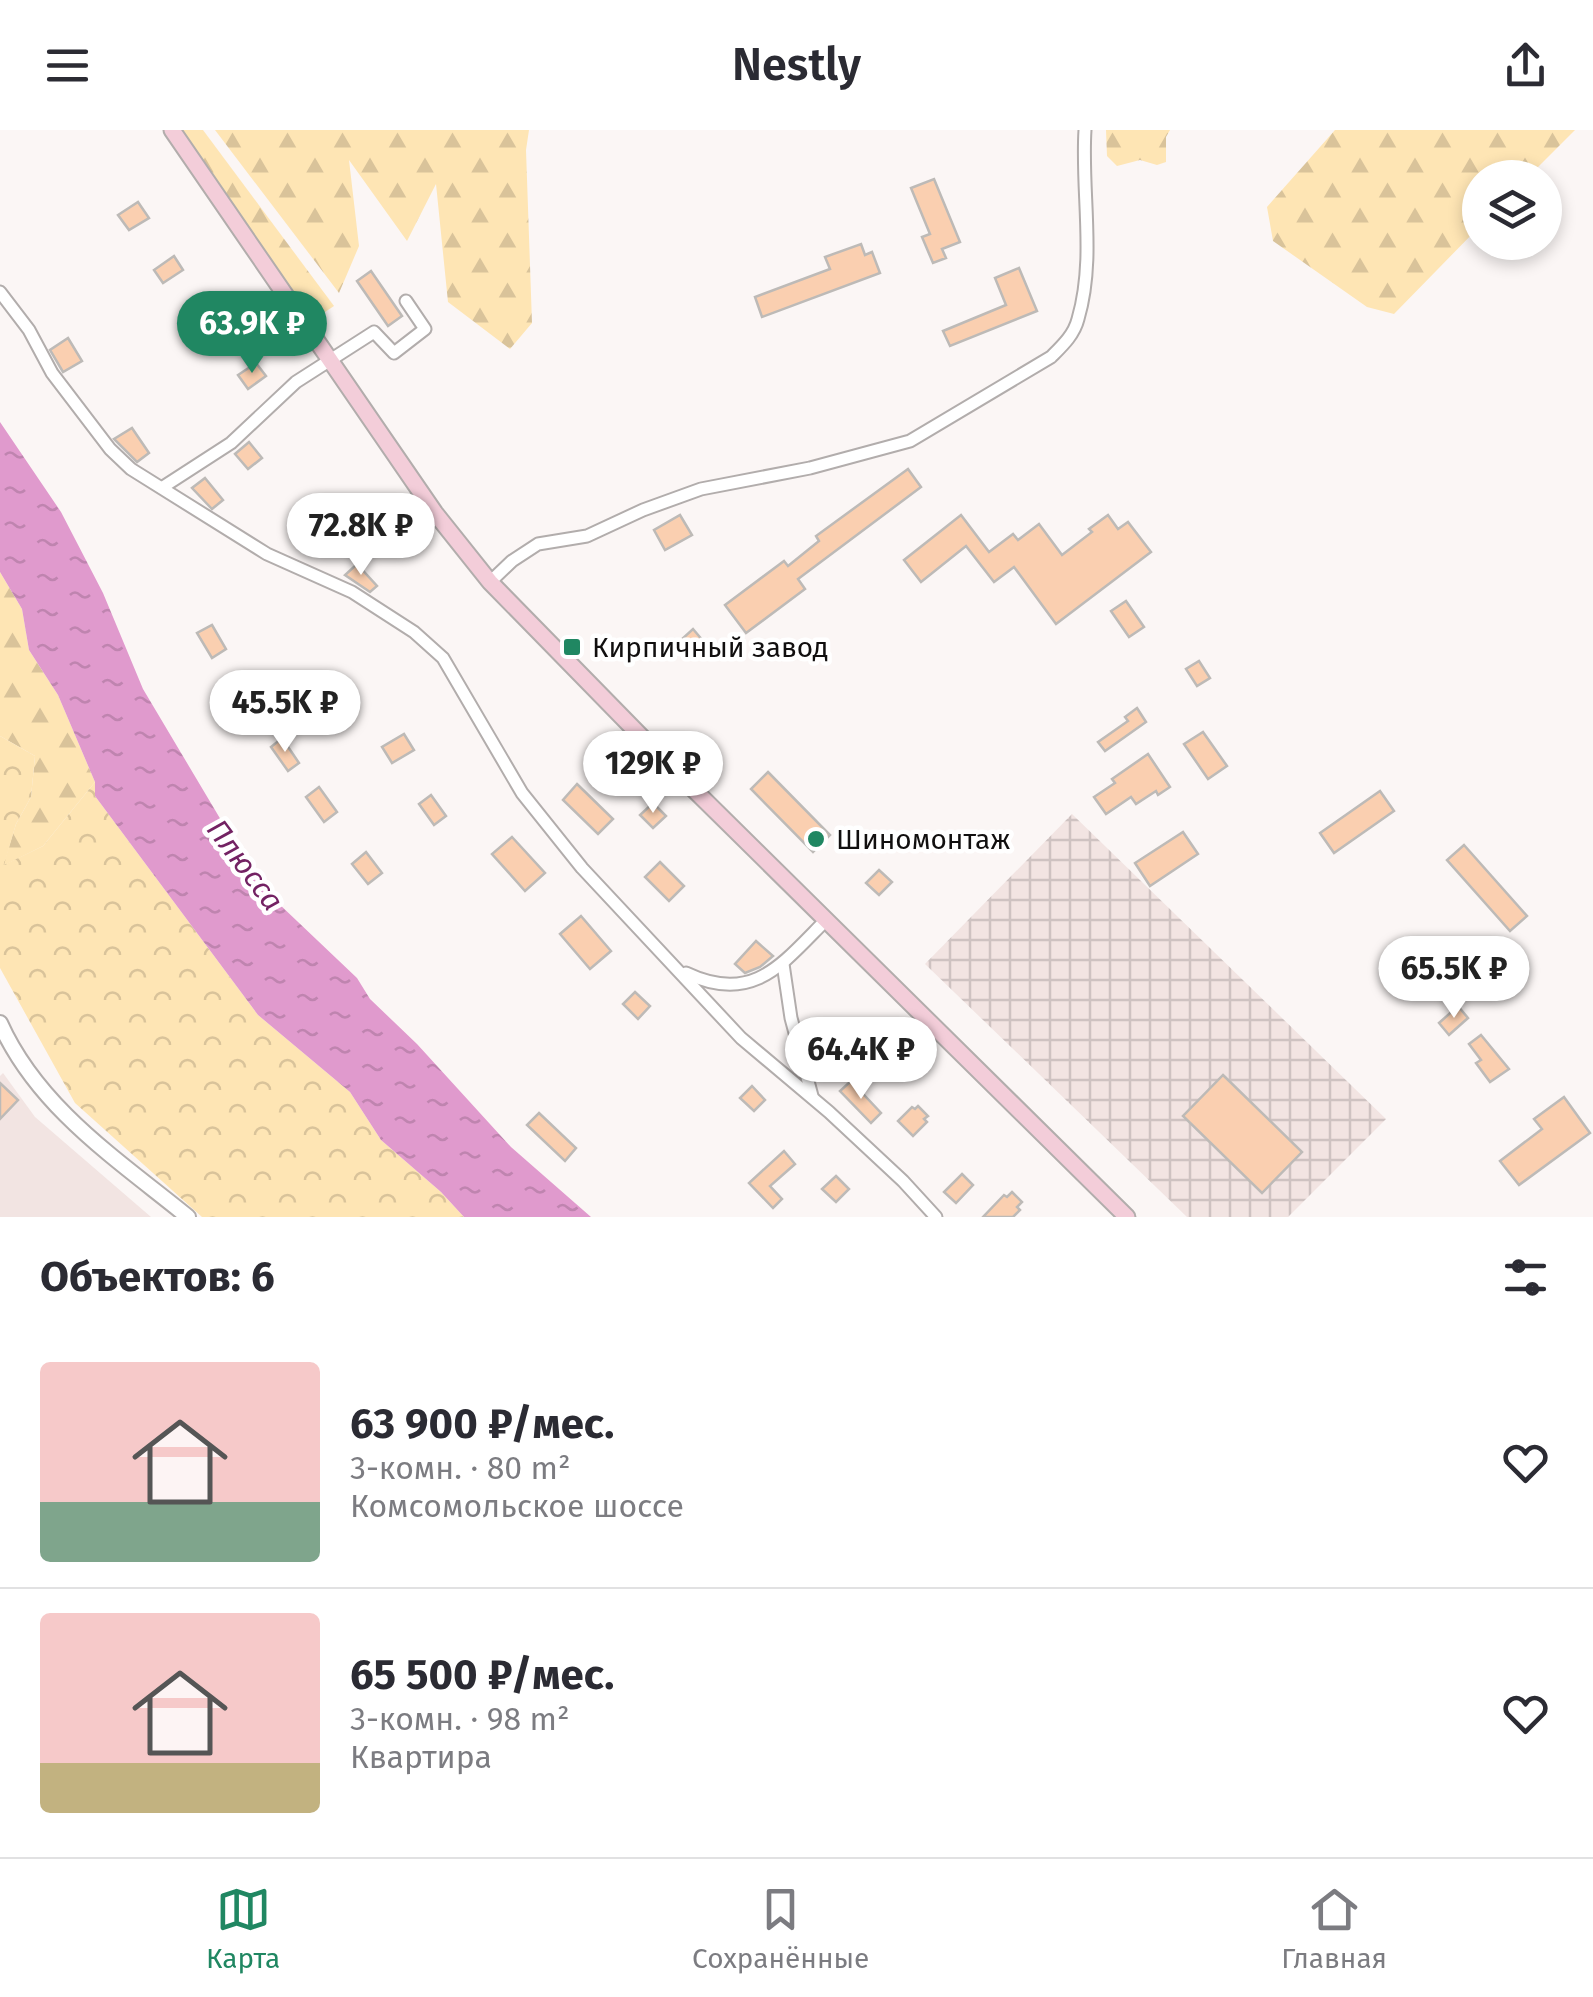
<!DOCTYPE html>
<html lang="ru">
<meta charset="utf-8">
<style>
body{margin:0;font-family:"Fira Sans",sans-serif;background:#f2f2f3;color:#2b2b33;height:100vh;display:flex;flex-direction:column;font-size:38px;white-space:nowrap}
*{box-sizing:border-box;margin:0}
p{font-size:32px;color:#7c7c81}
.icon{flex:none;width:55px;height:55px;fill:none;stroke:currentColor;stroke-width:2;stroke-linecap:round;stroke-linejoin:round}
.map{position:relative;height:1087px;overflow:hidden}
.panel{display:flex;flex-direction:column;background:#fff;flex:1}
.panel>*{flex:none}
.fabs{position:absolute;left:1462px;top:30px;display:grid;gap:20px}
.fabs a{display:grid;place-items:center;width:100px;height:100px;border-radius:50%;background:#fff;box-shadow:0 5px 15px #0003;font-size:50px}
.price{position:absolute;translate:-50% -85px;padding:0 22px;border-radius:35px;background:#fff;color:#222;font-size:32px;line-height:65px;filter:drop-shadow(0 2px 5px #0008)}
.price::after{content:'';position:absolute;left:50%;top:60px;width:30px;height:22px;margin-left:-15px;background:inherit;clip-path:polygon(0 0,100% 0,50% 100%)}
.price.on{background:#208762;color:#fff}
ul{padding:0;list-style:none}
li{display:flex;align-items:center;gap:30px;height:250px;padding:0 40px}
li+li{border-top:2px solid #e1e1e2}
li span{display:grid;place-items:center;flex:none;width:280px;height:200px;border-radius:10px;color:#555}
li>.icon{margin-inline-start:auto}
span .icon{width:120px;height:120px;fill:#fffc;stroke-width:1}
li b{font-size:42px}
h2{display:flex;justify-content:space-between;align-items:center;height:120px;padding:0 40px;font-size:42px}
header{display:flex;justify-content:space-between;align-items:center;height:130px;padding:0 40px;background:#fff;font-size:45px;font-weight:600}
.tabs{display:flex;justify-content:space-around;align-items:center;height:140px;border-top:2px solid #e1e1e2;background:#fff;font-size:28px;color:#7c7c81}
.tabs a{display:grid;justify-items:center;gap:5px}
.tabs .on{color:#208762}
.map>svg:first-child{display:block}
.built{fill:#f2e4e2}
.industrial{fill:url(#industrial-grid)}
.forest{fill:url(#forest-firs)}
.park{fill:url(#park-crowns)}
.water{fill:url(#water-ripples)}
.building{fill:#facfb0;stroke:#bdbab7;stroke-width:2.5}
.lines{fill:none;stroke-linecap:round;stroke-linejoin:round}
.minor-casing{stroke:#b2adac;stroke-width:15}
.tertiary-casing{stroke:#b2adac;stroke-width:18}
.secondary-casing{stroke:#b2adac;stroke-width:19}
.minor{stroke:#fff;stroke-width:11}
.tertiary{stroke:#fff;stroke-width:14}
.secondary{stroke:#f3cdd9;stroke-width:15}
.poi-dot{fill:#208762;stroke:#fff;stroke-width:4}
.labels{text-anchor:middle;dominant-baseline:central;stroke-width:9;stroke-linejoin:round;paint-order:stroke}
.poi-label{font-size:28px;fill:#110f0f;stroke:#fff;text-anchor:start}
.water-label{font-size:30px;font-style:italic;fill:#732263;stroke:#fff}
</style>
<header><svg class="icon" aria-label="menu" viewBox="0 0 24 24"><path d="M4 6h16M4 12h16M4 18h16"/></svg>Nestly<svg class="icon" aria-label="share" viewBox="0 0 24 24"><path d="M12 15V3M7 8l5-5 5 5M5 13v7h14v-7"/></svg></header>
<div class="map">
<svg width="1593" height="1087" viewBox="0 0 1593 1087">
<defs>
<pattern id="industrial-grid" width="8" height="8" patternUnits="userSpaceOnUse" patternTransform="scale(2.5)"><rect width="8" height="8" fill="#f2e4e2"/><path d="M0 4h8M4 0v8" fill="none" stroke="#cec2c1"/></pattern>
<pattern id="forest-firs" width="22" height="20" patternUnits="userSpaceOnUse" patternTransform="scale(2.5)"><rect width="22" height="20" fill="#fee5b4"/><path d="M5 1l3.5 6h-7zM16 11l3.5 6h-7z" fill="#d9c39a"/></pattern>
<pattern id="park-crowns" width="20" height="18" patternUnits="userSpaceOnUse" patternTransform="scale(2.5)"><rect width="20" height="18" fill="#fee5b4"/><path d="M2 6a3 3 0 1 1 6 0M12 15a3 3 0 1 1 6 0" fill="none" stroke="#d9c39a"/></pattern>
<pattern id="water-ripples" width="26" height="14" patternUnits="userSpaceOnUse" patternTransform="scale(2.5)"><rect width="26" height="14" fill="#e09acd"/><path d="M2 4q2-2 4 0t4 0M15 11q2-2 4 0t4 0" fill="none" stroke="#bf84af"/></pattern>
</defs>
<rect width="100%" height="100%" fill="#fbf6f5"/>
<!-- built -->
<path class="built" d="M3,943l32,44 116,100h-151v-141z"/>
<!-- industrial -->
<path class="industrial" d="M1072,684l314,305 -98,98h-101l-262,-253z"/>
<!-- forest -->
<g class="forest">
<path d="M182,0h21l131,176 -24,16z"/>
<path d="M215,0h314l-3,20 6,173 -22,26 -62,-47 -12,-118 -29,57 -58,-81 10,86 -20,47z"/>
<path d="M1106,0h64l-4,7v25l-9,3 -17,-5 -23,6 -10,-10z"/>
<path d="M1335,0h240l-47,47 -48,1v48l-86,88 -27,-7 -94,-66 -6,-34z"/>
<path d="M0,442l22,37 7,41 29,45 37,87 -52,64 -40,20 13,-42 15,-27 4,-41 -35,-20z"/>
</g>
<!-- park -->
<path class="park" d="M0,606l35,20 -4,41 -15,27 -12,41 39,-19 52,-64v14l163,219 92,77 31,48 60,52 23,25h-262l-127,-114 -75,-135z"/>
<!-- water -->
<path class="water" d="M0,292l61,90 42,81 40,96 100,168 34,45 80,76 13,21 47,45 94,103 80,70h-127l-23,-25 -60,-52 -31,-48 -92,-77 -163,-219v-14l-37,-87 -29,-45 -7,-41 -22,-37z"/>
<!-- building -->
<g class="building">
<path d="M934,49l26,63 -18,7 4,9 -13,5 -11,-26 8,-3 -19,-46z"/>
<path d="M138,72l11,16 -20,12 -11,-15z"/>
<path d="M861,114l4,11 7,-3 8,21 -118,44 -7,-20 75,-28 -5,-12z"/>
<path d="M174,126l9,14 -20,13 -9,-13z"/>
<path d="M1019,138l18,43 -87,35 -7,-15 63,-26 -11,-27z"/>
<path d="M371,141l31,45 -14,10 -31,-45z"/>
<path d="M68,208l14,23 -19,11 -13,-22z"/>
<path d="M256,233l10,13 -18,13 -10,-14z"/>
<path d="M132,298l17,25 -12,9 -23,-23z"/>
<path d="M249,312l13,16 -14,11 -13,-15z"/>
<path d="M908,339l13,18 -123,92 7,10 -59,44 -21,-28 59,-44 4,5 31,-25 -3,-5z"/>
<path d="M205,348l18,22 -11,9 -20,-21z"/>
<path d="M680,385l12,20 -27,15 -11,-20z"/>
<path d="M961,385l28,37 24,-18 5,6 21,-16 23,31 30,-23 -3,-3 19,-14 10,14 10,-7 23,30 -95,72 -42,-57 -20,15 -28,-36 -45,36 -17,-22z"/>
<path d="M357,434l20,22 -7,6 -25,-17z"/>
<path d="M1126,471l18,26 -15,10 -18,-26z"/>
<path d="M212,495l14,24 -14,9 -15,-25z"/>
<path d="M693,499l17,20 -11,9 -17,-19z"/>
<path d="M1199,531l11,17 -13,8 -11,-17z"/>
<path d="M250,558l13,18 -15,10 -12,-19z"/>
<path d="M1137,578l9,14 -41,29 -7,-9 30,-21 -3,-4z"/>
<path d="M1203,602l24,34 -19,13 -24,-35z"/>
<path d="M404,604l10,16 -22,13 -10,-16z"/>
<path d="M282,608l17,25 -11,8 -17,-24z"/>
<path d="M1148,624l22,33 -12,8 -2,-4 -20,13 -5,-7 -25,17 -12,-17 21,-14 -3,-4z"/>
<path d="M768,642l62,63 -17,17 -62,-63z"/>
<path d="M577,654l36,35 -15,15 -35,-34z"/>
<path d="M319,657l18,25 -13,10 -18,-25z"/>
<path d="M1380,661l14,20 -60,42 -14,-20z"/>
<path d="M431,665l15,21 -12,9 -15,-21z"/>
<path d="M653,673l13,13 -13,12 -13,-13z"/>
<path d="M1183,702l15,22 -48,32 -15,-23z"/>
<path d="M512,707l33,36 -20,18 -33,-37z"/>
<path d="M1464,715l63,71 -17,15 -63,-71z"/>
<path d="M366,722l16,21 -14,11 -16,-20z"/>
<path d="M660,732l24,24 -15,15 -24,-24z"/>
<path d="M879,740l13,12 -13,13 -13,-12z"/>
<path d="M581,786l30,35 -21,18 -30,-35z"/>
<path d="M756,811l17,15 -13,11 -15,6 -10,-9z"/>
<path d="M635,862l15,14 -12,13 -15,-15z"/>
<path d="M1458,876l10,12 -19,17 -10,-12z"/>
<path d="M1481,905l28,34 -19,13 -14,-19 5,-3 -12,-16z"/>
<path d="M1223,945l79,77 -40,41 -79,-77z"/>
<path d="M851,951l30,32 -10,10 -31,-32z"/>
<path d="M0,953l18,17 -18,19z"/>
<path d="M752,956l13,14 -11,11 -14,-13z"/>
<path d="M1564,967l26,36 -71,52 -19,-24 42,-32 -8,-10z"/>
<path d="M918,976l10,10 -4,3 3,3 -14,14 -15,-15 14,-14 3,2z"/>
<path d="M539,983l37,35 -11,13 -38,-36z"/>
<path d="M784,1021l11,13 -25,22 12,13 -9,9 -24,-25z"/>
<path d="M962,1044l11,11 -17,18 -12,-11z"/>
<path d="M836,1046l13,13 -13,13 -14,-13z"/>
<path d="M1012,1062l10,10 -5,5 3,3 -7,7h-30l21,-22 3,2z"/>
</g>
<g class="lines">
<!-- minor casing -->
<g class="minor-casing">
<g id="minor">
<path d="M0,162l29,38 23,43 58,76 21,20 136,85 85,38 62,40 29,26 79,135 60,75 159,170 88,74 74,69 33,36"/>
<path d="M163,357l68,-44 65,-61 78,-50 20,21 31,-24 -19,-28"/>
<path d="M490,452l22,-21 26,-17 49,-8 56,-26 58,-21 109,-21 100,-27 141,-84c11,-11 23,-22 27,-38 18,-61 3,-127 7,-189"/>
<path d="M783,834l8,54 21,78"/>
<path d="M686,843c67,32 96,-9 140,-53"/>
</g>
</g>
<!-- tertiary casing -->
<g class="tertiary-casing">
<path id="tertiary" d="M0,893c38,85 118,137 188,194"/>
</g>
<!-- secondary casing -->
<g class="secondary-casing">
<path id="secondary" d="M172,0l263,383 55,69 181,185 456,450"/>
</g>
<!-- minor -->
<use href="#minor" class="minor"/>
<!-- tertiary -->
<use href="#tertiary" class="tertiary"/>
<!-- secondary -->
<use href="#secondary" class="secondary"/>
</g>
<!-- markers -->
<g class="poi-dot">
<rect x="562" y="507" width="20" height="20" rx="5"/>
<circle cx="816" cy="709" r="10"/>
</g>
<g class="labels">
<!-- poi labels -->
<g class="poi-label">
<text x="592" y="517">Кирпичный завод</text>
<text x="836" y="709">Шиномонтаж</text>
</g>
<!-- water labels -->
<g class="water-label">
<text transform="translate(245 735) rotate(53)">Плюсса</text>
</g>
</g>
</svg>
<div class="fabs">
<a><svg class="icon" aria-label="layers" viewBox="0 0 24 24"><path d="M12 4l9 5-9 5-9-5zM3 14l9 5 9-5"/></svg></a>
</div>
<b class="price on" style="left:252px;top:246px">63.9K ₽</b>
<b class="price" style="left:361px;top:448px">72.8K ₽</b>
<b class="price" style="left:285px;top:625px">45.5K ₽</b>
<b class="price" style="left:653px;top:686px">129K ₽</b>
<b class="price" style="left:1454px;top:891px">65.5K ₽</b>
<b class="price" style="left:861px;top:972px">64.4K ₽</b>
</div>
<section class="panel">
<h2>Объектов: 6<svg class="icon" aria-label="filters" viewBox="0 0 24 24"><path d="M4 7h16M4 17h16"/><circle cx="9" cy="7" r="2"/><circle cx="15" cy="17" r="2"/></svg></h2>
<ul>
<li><span style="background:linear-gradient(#f6c9c9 70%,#7fa58c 0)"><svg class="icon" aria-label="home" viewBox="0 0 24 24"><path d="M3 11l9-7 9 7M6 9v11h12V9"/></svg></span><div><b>63 900 ₽/мес.</b><p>3-комн. · 80 m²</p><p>Комсомольское шоссе</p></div><svg class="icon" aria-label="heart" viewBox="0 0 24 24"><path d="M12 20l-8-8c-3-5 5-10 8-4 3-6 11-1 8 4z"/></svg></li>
<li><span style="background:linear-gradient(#f6c9c9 75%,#c2b280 0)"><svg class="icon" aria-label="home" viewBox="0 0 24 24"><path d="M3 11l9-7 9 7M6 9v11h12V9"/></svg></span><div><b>65 500 ₽/мес.</b><p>3-комн. · 98 m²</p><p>Квартира</p></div><svg class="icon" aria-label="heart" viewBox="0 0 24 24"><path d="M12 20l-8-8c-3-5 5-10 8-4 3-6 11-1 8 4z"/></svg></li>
</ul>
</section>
<nav class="tabs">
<a class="on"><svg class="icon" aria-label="map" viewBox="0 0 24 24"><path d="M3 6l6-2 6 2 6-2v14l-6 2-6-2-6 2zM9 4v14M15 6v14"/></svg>Карта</a>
<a><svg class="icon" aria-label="saved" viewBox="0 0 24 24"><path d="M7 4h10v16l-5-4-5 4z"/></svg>Сохранённые</a>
<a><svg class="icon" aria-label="home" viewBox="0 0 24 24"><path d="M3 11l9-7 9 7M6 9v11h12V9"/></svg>Главная</a>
</nav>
